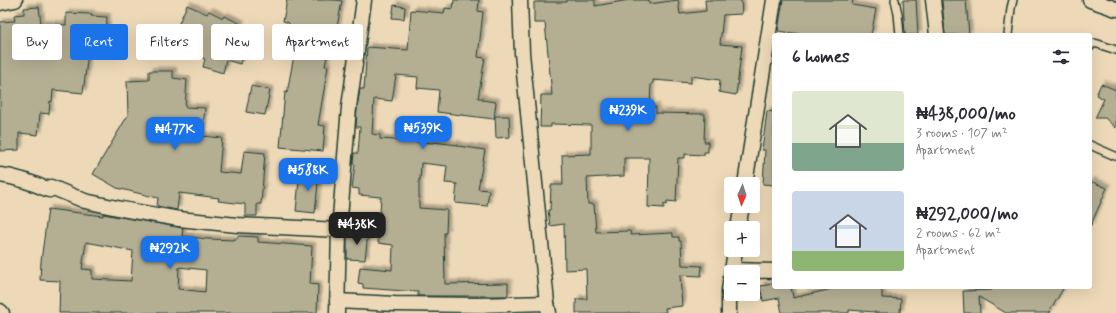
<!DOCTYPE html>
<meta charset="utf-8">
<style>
body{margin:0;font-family:Mynerve,sans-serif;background:#f7f7f7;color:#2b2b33;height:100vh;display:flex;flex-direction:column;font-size:15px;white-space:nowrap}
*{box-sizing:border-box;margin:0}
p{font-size:13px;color:#7c7c81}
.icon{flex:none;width:22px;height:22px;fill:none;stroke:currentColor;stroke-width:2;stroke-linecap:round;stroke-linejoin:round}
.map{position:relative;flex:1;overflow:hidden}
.panel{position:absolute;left:772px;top:33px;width:320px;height:256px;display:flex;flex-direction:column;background:#fff;border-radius:4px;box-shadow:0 4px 16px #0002}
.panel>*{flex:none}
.banner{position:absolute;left:12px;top:24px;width:380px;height:36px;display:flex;gap:8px}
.needle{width:26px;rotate:183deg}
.fabs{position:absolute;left:724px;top:177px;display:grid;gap:8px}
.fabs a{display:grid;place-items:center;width:36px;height:36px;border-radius:4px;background:#fff;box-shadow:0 4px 16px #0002;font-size:20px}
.price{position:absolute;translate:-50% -34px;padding:0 9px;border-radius:8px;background:#1a73e8;color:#fff;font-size:13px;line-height:26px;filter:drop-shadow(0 1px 2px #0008)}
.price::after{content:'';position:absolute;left:50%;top:24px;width:12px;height:9px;margin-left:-6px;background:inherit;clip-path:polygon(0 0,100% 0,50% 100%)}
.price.selected{background:#222;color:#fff}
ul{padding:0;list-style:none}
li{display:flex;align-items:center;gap:12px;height:100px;padding:0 20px}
li span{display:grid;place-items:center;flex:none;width:112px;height:80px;border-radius:4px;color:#555}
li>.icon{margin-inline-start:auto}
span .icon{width:48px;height:48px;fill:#fffc;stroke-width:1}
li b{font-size:17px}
h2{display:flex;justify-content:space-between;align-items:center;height:48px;padding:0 20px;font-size:17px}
.chip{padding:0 14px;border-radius:4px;background:#fff;box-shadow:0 4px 16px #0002;font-size:14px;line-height:36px}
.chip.selected{background:#1a73e8;color:#fff}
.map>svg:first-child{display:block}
.building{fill:#b4ae93;stroke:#1f3d34;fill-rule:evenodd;filter:url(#shadow)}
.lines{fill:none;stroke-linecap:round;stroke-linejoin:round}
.service-casing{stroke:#1f3d34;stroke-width:10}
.minor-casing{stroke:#1f3d34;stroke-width:17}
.service{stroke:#edd9b7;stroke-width:7}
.minor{stroke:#edd9b7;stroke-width:14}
</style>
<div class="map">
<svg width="1116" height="313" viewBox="0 0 1116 313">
<defs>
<filter id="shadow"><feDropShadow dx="3.5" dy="-3.5" stdDeviation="1" flood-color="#0004"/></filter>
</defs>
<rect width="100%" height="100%" fill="#edd9b7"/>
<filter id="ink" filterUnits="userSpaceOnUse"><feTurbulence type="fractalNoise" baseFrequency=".025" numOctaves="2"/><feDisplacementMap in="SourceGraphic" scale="8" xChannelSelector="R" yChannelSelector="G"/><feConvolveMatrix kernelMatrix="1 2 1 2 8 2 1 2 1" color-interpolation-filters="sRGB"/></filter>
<g filter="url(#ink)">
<!-- building -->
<g class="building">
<path d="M287,0h48l7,1 -6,31 -4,-1 -7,35h3l-10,59 7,1 -2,25 -43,-4 5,-55 2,1 7,-38 -12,-2 7,-30 -6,-2z"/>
<path d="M454,0h25l-1,11 5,1 -5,45 7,1 -7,40h5l-1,2 14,2 -2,17 -57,-7 2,-22 -22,-2 1,-11 -22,-2 -4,26 -18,-2 -2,35 8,1v4l53,4v-1l25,3v1l27,4 -7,39 11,1 -2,16 -32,-3 2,-19 -12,-1 2,-17 -26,-3 -1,17 -1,-1v29l28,2 -1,23h-2l1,51 63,-1v13h-90v-4l-55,-4v-4l-5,-1 2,-16 32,3 1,-25 -15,-2 3,-46 -22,-2v-6l-7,-1 3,-24h-2l1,-11h4l2,-26h-4l1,-19 3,-19h4l3,-42 41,3 3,-40 33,3 1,-5 8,1z"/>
<path d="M567,0h28v6l34,-6h20v4l29,-4 2,14 26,-3 -1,-11h36l1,14 -19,1 -3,29 22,2 -6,49 -17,-3 1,-12 -29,-4v7l-38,-3v4h-2l-1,23h6v6l49,1 -1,28h4v10h-4v3l-19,-1v4h-7l-2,44 -9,-1v4l-3,-1v4l-16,-1 1,-49h-25v18l-37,2 1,26h6l2,28 34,-1 1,4 42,-2v4h6v4h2l1,24 20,1 -1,10 -21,-1 2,31 -17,2 1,4 -8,1h-82v-14h11l-1,-30 -21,1 -1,-46 -14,2 -2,-16h2l1,-25h12l-1,-30 29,-1v-29l-40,-1v3h-11l1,-32h11l-7,-72h-11v-21h33z"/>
<path d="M783,0h70l-1,5 24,4 -5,26h-70v-1l-23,-3z"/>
<path d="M903,0h13l2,35h-13z"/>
<path d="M942,0h24l3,35h-24z"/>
<path d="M187,5l20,9 2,-3 14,7 1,-2 17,8 -9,17 14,5 -6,18 -14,-4 -3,13 -20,-6 2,-8 -35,-16z"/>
<path d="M394,5l11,2 -1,12 -12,-1z"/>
<path d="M39,7l2,17 25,1v-12l25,1v2l16,1 -1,21 -16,-1 -7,56 -30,-3 -1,12 -2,-1 -1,13 -9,-1 -2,22 -19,-2v17l-19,1v-129l15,-1 -1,-6 10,-1v-6z"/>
<path d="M149,71h24v7l14,2 -2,27 20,1 -3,28 20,2 -3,34 22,2 3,-23 21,2 -4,51h-4v12h-12v-12l-27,-3 1,-3 -40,-5 -2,17 -20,-4 1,-8 -41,-10 -24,-14 35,-59 -1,-34 22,-1z"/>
<path d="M1101,84l15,6v38l-11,-10h-10l9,-19 -8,-4z"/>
<path d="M251,86l19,4 -5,25 -19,-3z"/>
<path d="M767,111l7,1v73l-11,-1 2,-34h-3z"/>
<path d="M495,116h14l1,21 -14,1z"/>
<path d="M300,170l19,2 -4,41 -19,-2z"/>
<path d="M1090,181l17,7 -17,39z"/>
<path d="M48,209l55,7v-2l80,14 -1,8 26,3 26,1v-1h3l1,-3 20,1v5l54,4 -2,38 8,1 -1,28h-258l1,-32 -20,-1 1,-19zM86,242l47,9 -2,30 -39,-2v-9l-10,-1zM179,267l27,3 -1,22 -27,-3z"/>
<path d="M356,231l12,2 -3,27 -18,-1v-25h8z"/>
<path d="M774,284v3h17l2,11 47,-11h42v11l19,1 -1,14h-25v-1l-26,-2v3h-67l-3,-15 -16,3 -3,-15z"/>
<path d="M994,287h70l-15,26h-43l-27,-16 1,16h-16l-1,-22 29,-1z"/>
</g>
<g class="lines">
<!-- service casing -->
<g class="service-casing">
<g id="service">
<path d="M895,0l3,14 2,21"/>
<path d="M1008,35l3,-27 2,-8"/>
<path d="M1090,47l3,-4 5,1 18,6"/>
<path d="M1090,145l25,11"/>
</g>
</g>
<!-- minor casing -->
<g class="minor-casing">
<g id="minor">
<path d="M520,0l2,53 25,250 2,10"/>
<path d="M933,0l4,35"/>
<path d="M1090,0l26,9"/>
<path d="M0,3l15,-3"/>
<path d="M0,175c18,2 33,8 49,15l2,-3 34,14 37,8 57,10 58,6 102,5"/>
<path d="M745,184l29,-184"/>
<path d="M738,228l4,-22"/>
<path d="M732,270l42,1"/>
<path d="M732,272l3,-22"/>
<path d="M337,301l58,3 81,1 71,-2"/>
<path d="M0,311l2,2"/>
<path d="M337,313l2,-83 10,-123 15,-107"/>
<path d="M729,313v-23l2,-14"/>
</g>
</g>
<!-- service -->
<use href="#service" class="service"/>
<!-- minor -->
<use href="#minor" class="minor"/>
</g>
</g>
</svg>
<div class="fabs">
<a><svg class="needle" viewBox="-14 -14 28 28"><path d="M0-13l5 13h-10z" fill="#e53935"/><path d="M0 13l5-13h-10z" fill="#7c7c81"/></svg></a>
<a>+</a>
<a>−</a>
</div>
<b class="price" style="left:628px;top:132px">₦239K</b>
<b class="price" style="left:423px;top:150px">₦539K</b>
<b class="price" style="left:175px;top:151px">₦477K</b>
<b class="price" style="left:308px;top:192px">₦588K</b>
<b class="price selected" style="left:357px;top:246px">₦438K</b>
<b class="price" style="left:170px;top:270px">₦292K</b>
<div class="banner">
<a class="chip">Buy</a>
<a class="chip selected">Rent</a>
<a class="chip">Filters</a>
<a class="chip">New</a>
<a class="chip">Apartment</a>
</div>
<section class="panel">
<h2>6 homes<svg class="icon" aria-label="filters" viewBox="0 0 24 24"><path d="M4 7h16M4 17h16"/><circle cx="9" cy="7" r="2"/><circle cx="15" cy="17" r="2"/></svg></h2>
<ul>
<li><span style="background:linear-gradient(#dfe7d0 65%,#7fa58c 0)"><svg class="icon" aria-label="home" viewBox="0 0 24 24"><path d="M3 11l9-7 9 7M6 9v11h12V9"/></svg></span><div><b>₦438,000/mo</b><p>3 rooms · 107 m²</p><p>Apartment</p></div></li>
<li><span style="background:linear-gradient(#c9d6e8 75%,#8fb573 0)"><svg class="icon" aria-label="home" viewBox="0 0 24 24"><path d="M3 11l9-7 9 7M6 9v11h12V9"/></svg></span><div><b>₦292,000/mo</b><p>2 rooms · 62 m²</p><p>Apartment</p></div></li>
</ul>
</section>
</div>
